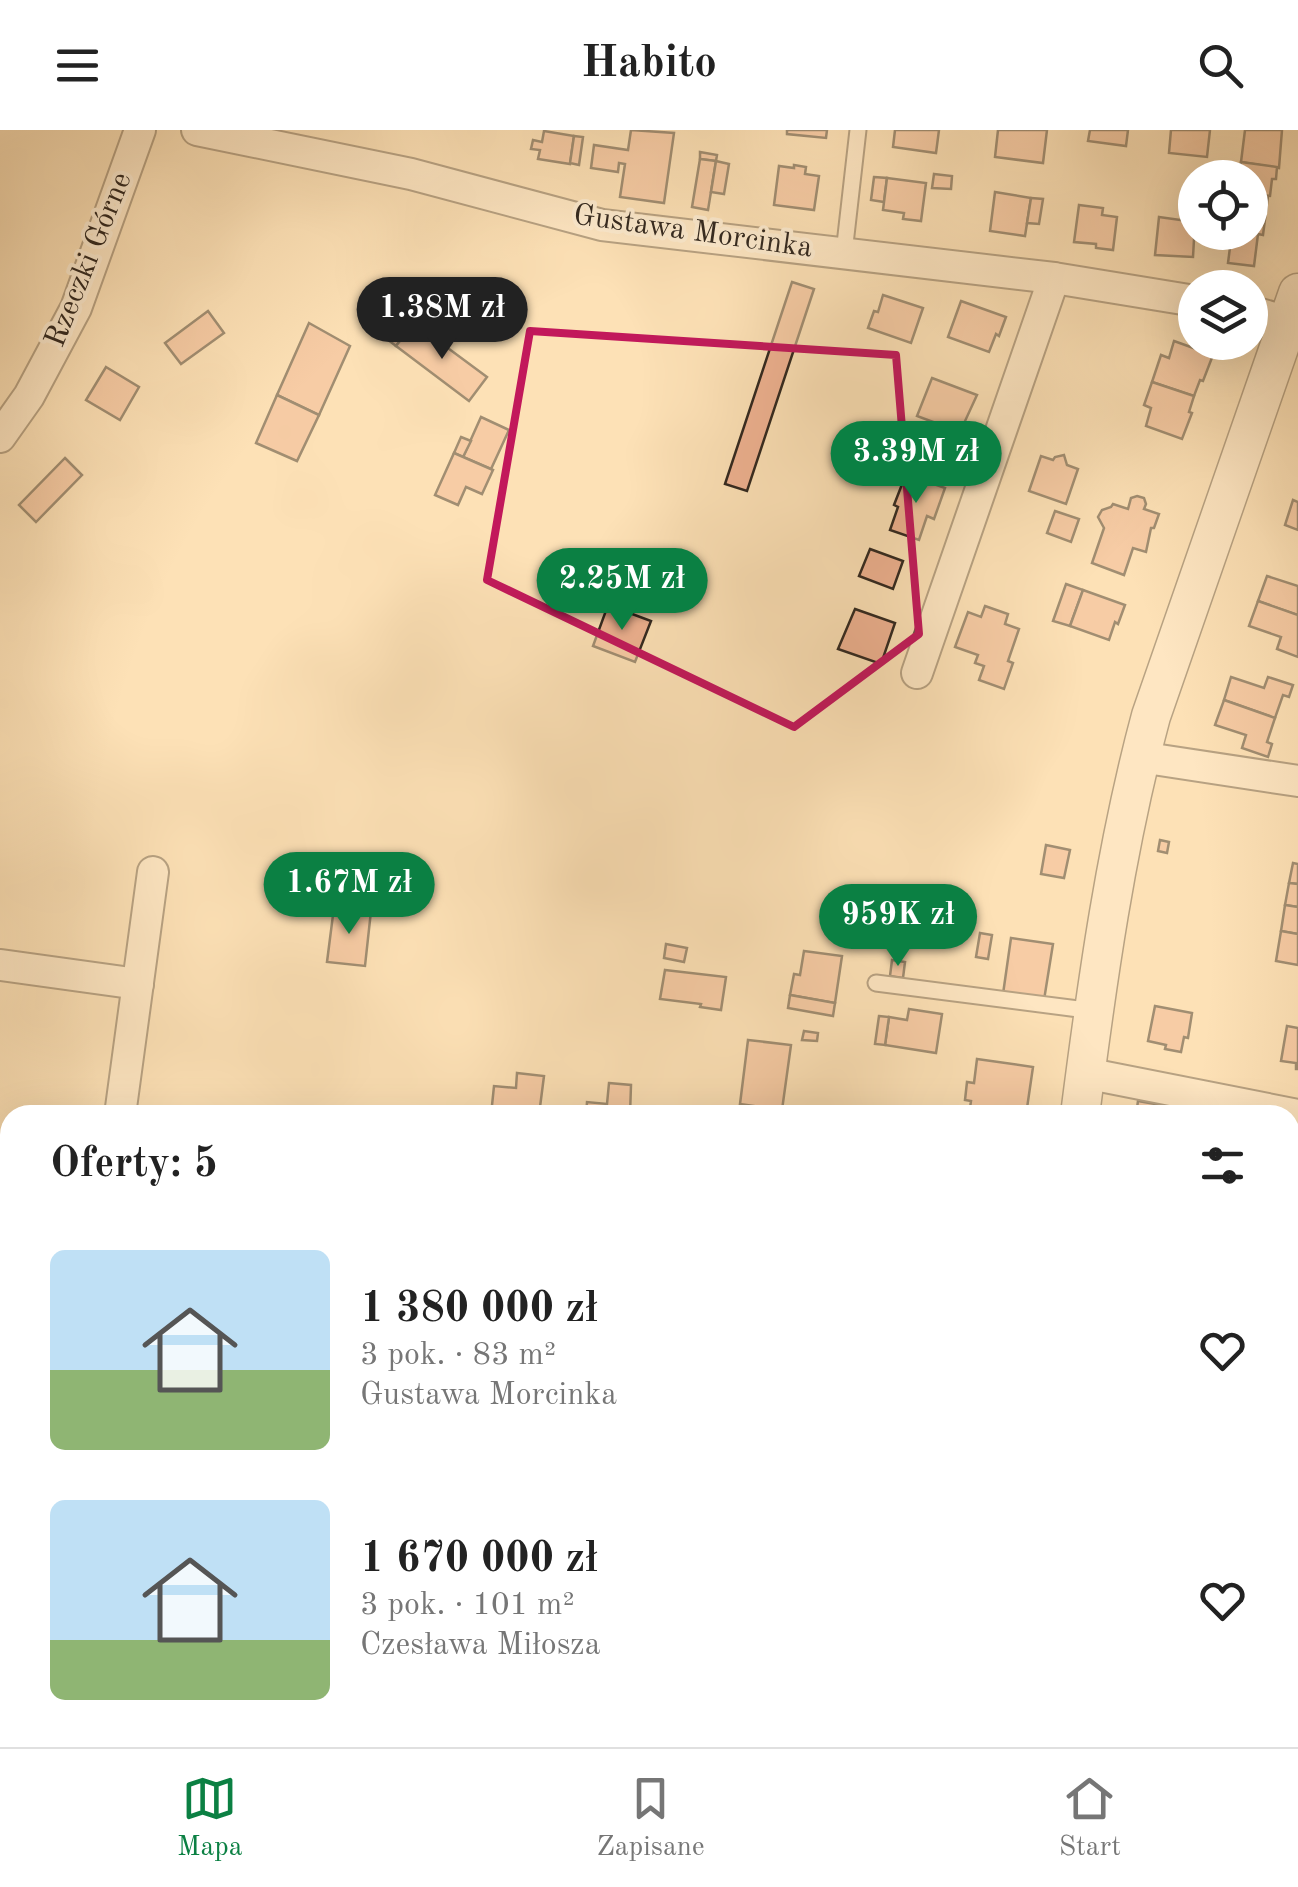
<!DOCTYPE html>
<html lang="pl">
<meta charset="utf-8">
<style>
body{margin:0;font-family:"Old Standard TT",serif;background:#f2f2f2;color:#222;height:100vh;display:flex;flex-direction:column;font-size:38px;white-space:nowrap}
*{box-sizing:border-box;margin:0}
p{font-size:32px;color:#767676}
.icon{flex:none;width:55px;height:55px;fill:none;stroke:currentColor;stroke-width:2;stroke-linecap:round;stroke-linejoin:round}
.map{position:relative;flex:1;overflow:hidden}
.drawer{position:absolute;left:0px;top:975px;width:1300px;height:642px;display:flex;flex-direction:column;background:#fff;border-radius:30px 30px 0 0;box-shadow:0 10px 40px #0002}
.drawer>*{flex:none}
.controls{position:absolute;left:1178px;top:30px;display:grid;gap:20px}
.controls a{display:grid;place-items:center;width:90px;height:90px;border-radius:50%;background:#fff;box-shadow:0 10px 40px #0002;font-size:50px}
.price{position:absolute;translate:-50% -85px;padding:0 22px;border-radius:35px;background:#0b8043;color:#fff;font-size:32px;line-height:65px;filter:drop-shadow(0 2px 5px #0008)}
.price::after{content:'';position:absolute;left:50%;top:60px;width:30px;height:22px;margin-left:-15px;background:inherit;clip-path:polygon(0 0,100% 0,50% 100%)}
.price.current{background:#222;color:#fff}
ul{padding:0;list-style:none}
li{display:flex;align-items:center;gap:30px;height:250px;padding:0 50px}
li span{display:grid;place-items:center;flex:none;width:280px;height:200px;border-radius:15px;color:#555}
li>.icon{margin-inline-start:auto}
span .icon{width:120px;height:120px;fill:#fffc;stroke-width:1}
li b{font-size:42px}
h2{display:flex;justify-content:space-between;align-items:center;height:120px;padding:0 50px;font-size:42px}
header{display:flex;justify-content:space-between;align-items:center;height:130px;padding:0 50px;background:#fff;font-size:45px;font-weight:700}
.tabs{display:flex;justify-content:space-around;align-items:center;height:140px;border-top:2px solid #e0e0e0;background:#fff;font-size:28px;color:#767676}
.tabs a{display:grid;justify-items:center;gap:5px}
.tabs .current{color:#0b8043}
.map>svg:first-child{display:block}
.building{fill:#efb291;stroke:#32281f;stroke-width:2.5}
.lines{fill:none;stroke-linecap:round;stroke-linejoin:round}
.service-casing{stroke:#655645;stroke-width:19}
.minor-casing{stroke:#655645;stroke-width:34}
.tertiary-casing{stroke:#655645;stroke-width:41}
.path{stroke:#32281f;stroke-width:5;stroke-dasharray:8 5;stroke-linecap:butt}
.service{stroke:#feecd0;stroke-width:15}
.minor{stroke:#feecd0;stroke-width:30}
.tertiary{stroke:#feecd0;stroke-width:38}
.marked{fill:none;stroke:#c2185b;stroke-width:8;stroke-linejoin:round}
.labels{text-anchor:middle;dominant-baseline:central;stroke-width:8;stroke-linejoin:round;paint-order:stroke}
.street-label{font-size:30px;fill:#32281f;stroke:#feecd0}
</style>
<header><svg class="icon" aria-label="menu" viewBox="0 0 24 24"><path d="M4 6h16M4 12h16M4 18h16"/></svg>Habito<svg class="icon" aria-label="search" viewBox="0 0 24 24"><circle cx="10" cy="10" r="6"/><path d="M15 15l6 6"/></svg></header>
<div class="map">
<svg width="1298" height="1617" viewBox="0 0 1298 1617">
<rect width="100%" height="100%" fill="#fde1b6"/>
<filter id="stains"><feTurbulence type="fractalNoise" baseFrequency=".002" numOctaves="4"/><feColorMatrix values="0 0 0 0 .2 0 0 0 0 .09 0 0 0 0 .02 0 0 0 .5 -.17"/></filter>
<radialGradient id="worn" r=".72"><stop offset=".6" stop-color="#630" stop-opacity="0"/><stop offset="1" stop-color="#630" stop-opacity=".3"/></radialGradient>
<!-- building -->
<g class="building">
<path d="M631,0l43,3 -10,70 -44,-6 5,-33 -6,-1 -1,9 -27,-4 3,-23 34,5z"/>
<path d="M787,0h40l-1,8 -39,-4z"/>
<path d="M895,0h44l-3,23 -43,-6z"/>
<path d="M998,0h49l-4,33 -48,-6z"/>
<path d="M1090,0h38l-2,16 -38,-5z"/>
<path d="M1171,0h39l-3,27 -38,-4z"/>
<path d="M1245,0h37l-3,38 -38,-6z"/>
<path d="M544,1l30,5 -4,28 -32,-5 2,-9 -9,-1 2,-9 9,2z"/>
<path d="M574,6l9,1 -4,28 -9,-2z"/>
<path d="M700,22l17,3 -1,6 -16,-2z"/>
<path d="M700,29l16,2 -8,49 -16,-3z"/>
<path d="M716,31l13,3 -5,30 -13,-2z"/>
<path d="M1241,32l36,5 -1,12h-4l-2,17 -20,-2v-16h-11z"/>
<path d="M794,35l12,2 -1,7 14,2 -5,34 -40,-5 5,-39 15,2z"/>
<path d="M934,44l18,2 -1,13 -19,-1z"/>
<path d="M874,47l13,1 -3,24 -13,-2z"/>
<path d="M887,48l39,5 -5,38 -18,-2 1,-6 -21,-3z"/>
<path d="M995,62l36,6 -6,38 -35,-5z"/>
<path d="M1250,64l18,2 -5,39 -5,-1 -4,32 -26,-3 4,-31h18z"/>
<path d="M1031,68l12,1 -4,25 -12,-1z"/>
<path d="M1079,75l24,3 -1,7 15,2 -4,33 -17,-2v-4l-22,-2z"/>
<path d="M1159,87l36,5 -2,35 -38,-2z"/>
<path d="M792,152l22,7 -67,202 -22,-7z"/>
<path d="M883,165l40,13 -12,35 -43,-15 6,-17 4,1z"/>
<path d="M961,171l45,16 -7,19 -3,-2 -7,18 -41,-15z"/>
<path d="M388,172l26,21 -18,23 -26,-20z"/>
<path d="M208,181l16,22 -43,31 -16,-21z"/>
<path d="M309,193l41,23 -31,69 -42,-20z"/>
<path d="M414,193l73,54 -18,24 -73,-55z"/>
<path d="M1174,211l39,14 -10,26 -3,-1 -6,16 -42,-14 9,-27 8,3z"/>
<path d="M106,237l33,20 -19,33 -34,-20z"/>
<path d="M932,248l45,17 -17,37 -43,-16z"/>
<path d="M1152,252l42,14 -5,16 3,1 -10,26 -36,-13 5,-18 -7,-3z"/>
<path d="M277,265l42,20 -22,46 -41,-18z"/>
<path d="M481,287l28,13 -18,39 -28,-12z"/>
<path d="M461,307l10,4 -8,16 -9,-4z"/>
<path d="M454,323l39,17 -11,24 -16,-7 -8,18 -23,-10z"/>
<path d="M1064,325l3,10 11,4 -12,35 -37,-13 12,-35 12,4 2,-3z"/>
<path d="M65,328l17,17 -46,47 -17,-17z"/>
<path d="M906,344l39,14 -11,31 -7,-3 -8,24 -29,-10 8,-23 -4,-2z"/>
<path d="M1137,366l7,2 2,6 -2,5 15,5 -5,14h-3l-5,24 -13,-4 -9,27 -32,-12 12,-35 -6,-11 4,-7 9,-3 2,-3 15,5 3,-11z"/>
<path d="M1293,370l5,2v28l-13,-5z"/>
<path d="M1055,381l24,8 -8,23 -24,-9z"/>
<path d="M870,419l33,12 -10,28 -34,-13z"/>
<path d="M1267,446l31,10v29l-40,-14z"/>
<path d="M1066,454l17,6 -13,36 -17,-5z"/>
<path d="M1083,460l42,15 -7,19 -3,-2 -6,18 -39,-14z"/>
<path d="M1258,471l40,14v42l-21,-8 4,-12 -32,-11z"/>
<path d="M608,475l43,16 -16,41 -42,-16z"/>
<path d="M985,476l23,8 -3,10 14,5 -11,32 5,2 -9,26 -25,-9 5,-14 -9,-3 3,-8 -23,-8 13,-35 13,5z"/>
<path d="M855,479l40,14 -14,41 -43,-15z"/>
<path d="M1231,547l33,11 4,-11 25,8 -4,12 -6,-2 -8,23 -51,-18z"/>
<path d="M1224,570l51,18 -8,24 5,2 -4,13 -26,-9 4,-13 -31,-10z"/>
<path d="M1160,710l9,2 -2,11 -9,-2z"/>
<path d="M1046,715l24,5 -6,28 -23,-4z"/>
<path d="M1293,733l5,1v20l-9,-1z"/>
<path d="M1289,753l9,1v23l-13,-2z"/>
<path d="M1285,775l13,2v27l-17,-3z"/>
<path d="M334,777l37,4 -6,55 -38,-4z"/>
<path d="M1281,801l17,3v31l-22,-4z"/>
<path d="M980,803l12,2 -4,24 -12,-2z"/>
<path d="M1011,808l42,6 -9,56 -41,-6z"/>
<path d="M666,814l21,4 -3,14 -20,-4z"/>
<path d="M804,821l38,5 -7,47 -45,-8 4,-21 6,1z"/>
<path d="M892,830l13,2 -2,16 -13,-2z"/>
<path d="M665,840l61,7 -5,33 -21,-3 1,-3 -41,-5z"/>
<path d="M790,865l45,8 -2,13 -45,-8z"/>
<path d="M1155,876l37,7 -4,25 -4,-1 -3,15 -16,-3 1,-4 -18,-4z"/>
<path d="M909,879l33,5 -6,39 -51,-8 4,-28 18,3z"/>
<path d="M879,886l10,1 -4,28 -10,-1z"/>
<path d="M1287,896l11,2v41h-2v-6l-15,-2z"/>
<path d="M804,901l14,2 -1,8 -15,-1z"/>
<path d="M748,910l43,5 -9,65 -42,-6z"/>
<path d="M977,929l56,8 -7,48h-57l2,-14 -6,-1 2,-18 7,1z"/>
<path d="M517,943l27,3 -5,39h-48l3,-29 22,2z"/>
<path d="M609,953l22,2 -1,30h-44l1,-13 20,2z"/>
<path d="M1138,971l40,7 -1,7h-41z"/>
<path d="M0,1047h10v84l-10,-48z"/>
<path d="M1290,1081l8,1 -2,37 -6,-1z"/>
<path d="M10,1141v137l-10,2v-137z"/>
<path d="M1290,1343l8,1v39l-8,-2z"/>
<rect x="1290" y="1418" width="8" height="43"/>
<path d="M1147,1608h45l-3,9z"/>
<path d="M1192,1608h82l-2,9h-83z"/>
<path d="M1274,1608l23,9h-25z"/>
</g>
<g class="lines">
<!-- service casing -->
<g class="service-casing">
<g id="service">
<path d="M844,123l14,-123"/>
<path d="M876,853l218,28"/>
<path d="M1290,1492l8,1"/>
</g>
</g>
<!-- minor casing -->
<g class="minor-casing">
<g id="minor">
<path d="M197,0l214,44 191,51 452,53 141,23"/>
<path d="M1250,181l48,14"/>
<path d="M0,307l29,-41 47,-88 64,-178"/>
<path d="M917,543l137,-395"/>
<path d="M1140,627l158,24"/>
<path d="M1,835l137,19"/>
<path d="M1085,943l213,42"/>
<path d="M120,985l33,-243"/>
<path d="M0,1031l10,1"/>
<path d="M1290,1172l8,2"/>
</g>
</g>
<!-- tertiary casing -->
<g class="tertiary-casing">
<g id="tertiary">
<path d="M1080,985c17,-133 36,-269 71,-399l147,-423"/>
<path d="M983,1617l2,-9"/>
</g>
</g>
<!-- path -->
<path class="path" d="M0,1607l7,10"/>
<!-- service -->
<use href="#service" class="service"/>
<!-- minor -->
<use href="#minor" class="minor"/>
<!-- tertiary -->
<use href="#tertiary" class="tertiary"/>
</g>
<!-- marked area -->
<path d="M0 0H1298V1617H0ZM530,201l366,24 23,279 -125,93 -307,-147z" fill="#fde1b6" fill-opacity=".55" fill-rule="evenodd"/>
<path class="marked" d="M530,201l366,24 23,279 -125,93 -307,-147z"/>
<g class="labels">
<!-- street labels -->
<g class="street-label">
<text transform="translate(693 102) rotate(8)">Gustawa Morcinka</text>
<text transform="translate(89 130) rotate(-68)">Rzeczki Górne</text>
</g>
</g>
<rect width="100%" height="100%" filter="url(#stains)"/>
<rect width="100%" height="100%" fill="url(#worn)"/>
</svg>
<div class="controls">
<a><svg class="icon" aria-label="locate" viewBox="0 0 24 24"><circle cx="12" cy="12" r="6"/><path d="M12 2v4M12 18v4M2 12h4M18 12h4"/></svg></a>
<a><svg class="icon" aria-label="layers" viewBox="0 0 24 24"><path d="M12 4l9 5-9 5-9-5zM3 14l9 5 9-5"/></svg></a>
</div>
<b class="price current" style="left:442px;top:232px">1.38M zł</b>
<b class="price" style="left:916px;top:376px">3.39M zł</b>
<b class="price" style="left:622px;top:503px">2.25M zł</b>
<b class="price" style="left:349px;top:807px">1.67M zł</b>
<b class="price" style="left:898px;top:839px">959K zł</b>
<section class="drawer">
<h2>Oferty: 5<svg class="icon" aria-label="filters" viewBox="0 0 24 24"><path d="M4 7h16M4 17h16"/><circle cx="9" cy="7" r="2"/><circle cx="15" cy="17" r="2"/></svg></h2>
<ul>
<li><span style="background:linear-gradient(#bfe0f5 60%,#8fb573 0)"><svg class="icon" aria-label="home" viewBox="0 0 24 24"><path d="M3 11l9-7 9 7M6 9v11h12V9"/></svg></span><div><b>1 380 000 zł</b><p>3 pok. · 83 m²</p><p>Gustawa Morcinka</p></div><svg class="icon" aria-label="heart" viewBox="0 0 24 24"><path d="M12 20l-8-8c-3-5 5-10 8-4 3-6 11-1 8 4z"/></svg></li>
<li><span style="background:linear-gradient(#bfe0f5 70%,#8fb573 0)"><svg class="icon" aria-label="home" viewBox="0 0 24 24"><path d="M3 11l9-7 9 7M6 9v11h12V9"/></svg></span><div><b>1 670 000 zł</b><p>3 pok. · 101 m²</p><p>Czesława Miłosza</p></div><svg class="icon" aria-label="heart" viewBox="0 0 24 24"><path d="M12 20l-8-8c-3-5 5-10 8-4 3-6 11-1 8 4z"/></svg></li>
</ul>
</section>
</div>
<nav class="tabs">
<a class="current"><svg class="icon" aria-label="map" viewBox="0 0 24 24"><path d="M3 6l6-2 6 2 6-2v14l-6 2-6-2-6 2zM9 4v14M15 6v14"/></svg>Mapa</a>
<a><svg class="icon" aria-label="saved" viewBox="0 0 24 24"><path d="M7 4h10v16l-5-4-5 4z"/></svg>Zapisane</a>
<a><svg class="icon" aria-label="home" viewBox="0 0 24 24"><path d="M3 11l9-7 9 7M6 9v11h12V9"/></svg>Start</a>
</nav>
